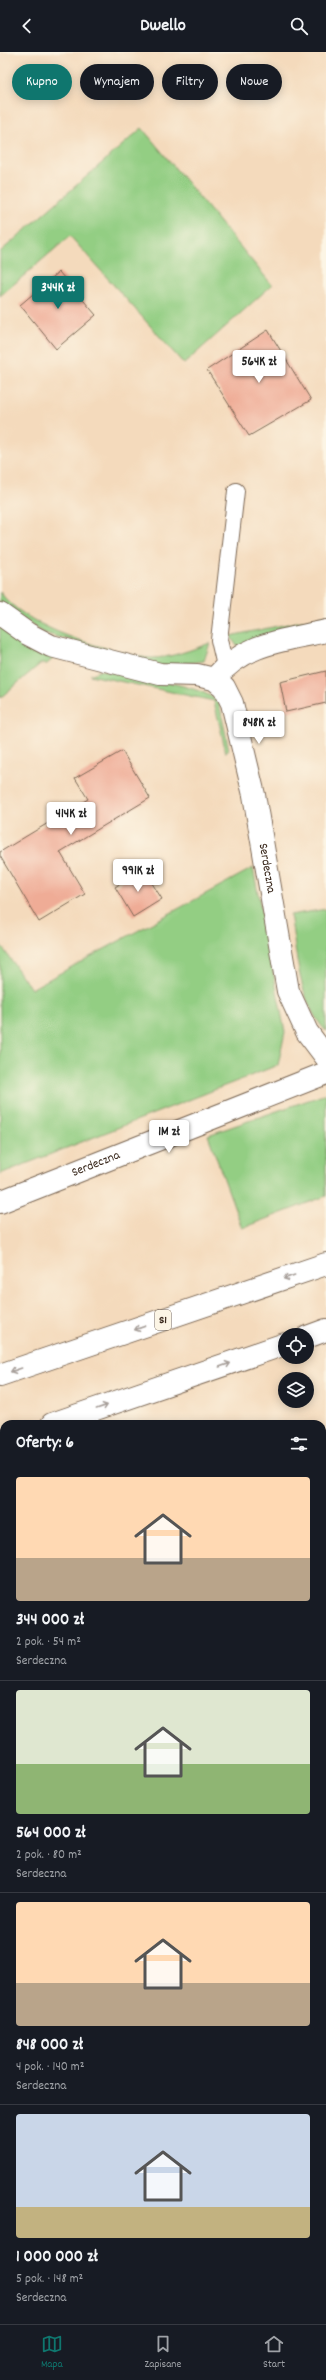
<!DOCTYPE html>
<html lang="pl">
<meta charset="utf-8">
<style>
body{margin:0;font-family:Dekko,sans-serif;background:#242831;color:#f1f3f6;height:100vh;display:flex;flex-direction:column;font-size:15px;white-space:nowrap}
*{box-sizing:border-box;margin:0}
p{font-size:13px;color:#9ea1a6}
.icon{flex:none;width:22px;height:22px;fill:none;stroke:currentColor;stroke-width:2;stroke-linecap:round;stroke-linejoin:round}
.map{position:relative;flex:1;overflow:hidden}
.sheet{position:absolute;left:0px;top:1368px;width:326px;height:904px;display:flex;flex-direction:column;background:#171b24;border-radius:12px 12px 0 0;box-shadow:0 2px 10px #0003}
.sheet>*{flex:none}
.top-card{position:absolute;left:12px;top:12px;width:302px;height:36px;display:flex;gap:8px}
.buttons{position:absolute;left:278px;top:1276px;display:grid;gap:8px}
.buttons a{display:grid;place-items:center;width:36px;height:36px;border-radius:50%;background:#171b24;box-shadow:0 2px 10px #0003;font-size:20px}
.price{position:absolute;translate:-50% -34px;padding:0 9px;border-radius:4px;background:#fff;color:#222;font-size:13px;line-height:26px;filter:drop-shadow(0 1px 2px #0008)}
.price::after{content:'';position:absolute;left:50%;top:24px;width:12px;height:9px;margin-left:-6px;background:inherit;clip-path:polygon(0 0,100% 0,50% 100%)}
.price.active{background:#0f766e;color:#fff}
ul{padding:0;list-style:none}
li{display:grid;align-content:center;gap:8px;height:212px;padding:0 16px}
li+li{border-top:1px solid #363941}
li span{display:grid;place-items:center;height:124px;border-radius:4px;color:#555}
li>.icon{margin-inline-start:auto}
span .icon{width:72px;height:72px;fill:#fffc;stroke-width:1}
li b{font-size:17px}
h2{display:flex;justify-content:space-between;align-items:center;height:48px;padding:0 16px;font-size:17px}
.pill{padding:0 14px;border-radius:18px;background:#171b24;box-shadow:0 2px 10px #0003;font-size:14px;line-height:36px}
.pill.active{background:#0f766e;color:#fff}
header{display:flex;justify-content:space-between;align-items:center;height:52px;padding:0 16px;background:#171b24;font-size:18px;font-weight:700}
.tabs{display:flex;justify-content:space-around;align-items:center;height:56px;border-top:1px solid #363941;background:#171b24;font-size:11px;color:#9ea1a6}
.tabs a{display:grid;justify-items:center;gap:2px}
.tabs .active{color:#0f766e}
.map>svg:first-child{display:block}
.built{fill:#f7cfd4}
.green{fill:#93ce83;stroke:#677c50}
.forest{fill:#76b171;stroke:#586e48}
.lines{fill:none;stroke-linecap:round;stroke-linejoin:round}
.stream{stroke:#49a5c7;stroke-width:11}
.building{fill:#efac96}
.service-casing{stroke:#7c6855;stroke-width:18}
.minor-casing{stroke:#7c6855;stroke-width:24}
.tertiary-casing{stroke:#7c6855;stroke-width:24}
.motorway-casing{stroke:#7c6855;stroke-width:24}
.service{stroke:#fff;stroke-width:16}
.minor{stroke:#fff;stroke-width:22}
.tertiary{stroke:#fff;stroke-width:22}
.motorway{stroke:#fff;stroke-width:22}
.oneway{stroke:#a79f9a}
.labels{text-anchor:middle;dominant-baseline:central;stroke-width:3;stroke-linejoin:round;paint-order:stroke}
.shield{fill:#fcf5e5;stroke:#75675a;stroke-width:1}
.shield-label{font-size:12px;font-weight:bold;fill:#3b2a1e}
.street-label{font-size:13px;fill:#3b2a1e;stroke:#fcf5e5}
</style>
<header><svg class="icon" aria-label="back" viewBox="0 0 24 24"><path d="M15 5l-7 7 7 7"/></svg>Dwello<svg class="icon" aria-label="search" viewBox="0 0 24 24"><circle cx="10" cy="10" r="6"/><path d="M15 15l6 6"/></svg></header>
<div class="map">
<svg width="326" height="2272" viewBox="0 0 326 2272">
<rect width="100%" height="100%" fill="#fcf5e5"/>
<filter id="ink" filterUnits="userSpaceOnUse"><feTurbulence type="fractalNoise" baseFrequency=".025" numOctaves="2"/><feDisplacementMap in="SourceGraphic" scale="8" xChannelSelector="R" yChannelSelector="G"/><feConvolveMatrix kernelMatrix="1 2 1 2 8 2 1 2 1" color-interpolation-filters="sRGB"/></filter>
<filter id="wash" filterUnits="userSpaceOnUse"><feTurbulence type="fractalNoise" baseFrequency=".012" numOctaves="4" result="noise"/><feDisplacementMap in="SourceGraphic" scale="16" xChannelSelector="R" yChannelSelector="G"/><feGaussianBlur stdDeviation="0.9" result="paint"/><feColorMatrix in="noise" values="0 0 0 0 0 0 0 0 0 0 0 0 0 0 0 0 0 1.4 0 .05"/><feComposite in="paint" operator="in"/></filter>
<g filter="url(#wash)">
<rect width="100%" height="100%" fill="#f4dabc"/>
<!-- built -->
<path class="built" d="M0,2165l4,2v101h97l-1,4h-100z"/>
<!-- green -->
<g class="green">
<path d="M142,76l130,157 -88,79 -114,-128 -70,60v-44z"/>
<path d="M0,540c24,33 88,53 127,61 7,2 16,5 24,5 20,0 40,-8 59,-15l-6,18 -41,5 -119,-33 -40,-26 -4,-4z"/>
<path d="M326,564v6l-89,24 -7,-10z"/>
<path d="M0,572l56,32 -9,8h-7l-40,34z"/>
<path d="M101,618c25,5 106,15 118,33l10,47 -3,3 -12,-52 -124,-26z"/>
<path d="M253,816l32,164 -7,33 -278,109v-230l31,45z"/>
<path d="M326,857v122c-28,-29 -29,-79 -36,-116z"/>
<path d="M326,1042v102l-84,32 -34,-93z"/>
<path d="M326,1720v76l-4,-2v-73z"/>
<path d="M322,1817l4,2v453h-69l-6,-4h71z"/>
<path d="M0,2053l4,2v51l-4,-2z"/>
<path d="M88,2268h47l-1,4h-48z"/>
</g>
<!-- forest -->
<g class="forest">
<path d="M326,1476v244l-4,1v-243z"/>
<path d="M4,1615v53l-4,-2v-49z"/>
</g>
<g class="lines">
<!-- stream -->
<g class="stream">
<path d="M322,1705l4,-2"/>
<path d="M117,2272l1,-4"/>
</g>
</g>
<g id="blocks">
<!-- building -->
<g class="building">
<path d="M59,220l37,43 -40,34 -36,-44z"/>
<path d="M268,278l43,70 -62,36 -42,-66z"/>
<path d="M326,619v32l-40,9 -6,-30z"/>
<path d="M122,699l28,47 -90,54 25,42 -46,28 -39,-66v-4l88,-53 -13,-21z"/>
<path d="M143,817l19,30 -29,18 -18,-30z"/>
</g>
</g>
</g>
<g filter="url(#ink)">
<use href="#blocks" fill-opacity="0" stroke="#7c6855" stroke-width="1"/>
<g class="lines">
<!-- service casing -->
<g class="service-casing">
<g id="service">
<path d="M225,614l-6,-26 17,-149"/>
<path d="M322,1806l4,2"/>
</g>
</g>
<!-- minor casing -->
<g class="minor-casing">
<g id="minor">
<path id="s1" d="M0,562l28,20 23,12 109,28 37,1 17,4 10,8 8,16 22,92 34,196 19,41 19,25"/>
<path d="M214,627c32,-37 68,-38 112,-48"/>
<path id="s2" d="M0,1150l326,-129"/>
<path d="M322,1439l4,-1"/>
<path d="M0,1565l4,-2"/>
</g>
</g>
<!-- tertiary casing -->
<g class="tertiary-casing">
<g id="tertiary">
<path d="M0,2130l4,3"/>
<path d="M201,2268l6,4"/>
</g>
</g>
<!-- motorway casing -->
<g class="motorway-casing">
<g id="motorway">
<path d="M307,1285l19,-7"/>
<path d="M0,1323l326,-111"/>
<path d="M52,1372l233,-80"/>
<path d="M0,1390l4,-2"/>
</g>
</g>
<!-- service -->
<use href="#service" class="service"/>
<!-- minor -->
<use href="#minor" class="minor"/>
<!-- tertiary -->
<use href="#tertiary" class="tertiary"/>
<!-- motorway -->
<use href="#motorway" class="motorway"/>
</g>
<!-- one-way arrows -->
<defs><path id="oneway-shaft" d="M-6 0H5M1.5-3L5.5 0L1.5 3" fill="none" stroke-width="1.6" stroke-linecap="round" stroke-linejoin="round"/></defs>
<g class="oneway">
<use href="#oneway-shaft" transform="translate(289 1225) rotate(161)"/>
<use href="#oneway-shaft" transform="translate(140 1276) rotate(161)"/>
<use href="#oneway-shaft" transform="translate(225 1313) rotate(-19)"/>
<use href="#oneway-shaft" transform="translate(16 1318) rotate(161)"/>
<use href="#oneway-shaft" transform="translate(102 1355) rotate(-19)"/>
</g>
</g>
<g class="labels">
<!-- shield labels -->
<rect class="shield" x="155" y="1258" width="16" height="20" rx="3"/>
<g class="shield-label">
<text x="163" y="1268">S1</text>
</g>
<!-- street labels -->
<g class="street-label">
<text stroke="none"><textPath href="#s1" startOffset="427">Serdeczna</textPath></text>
<text stroke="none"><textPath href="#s2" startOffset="103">Serdeczna</textPath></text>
</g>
</g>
</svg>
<div class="buttons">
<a><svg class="icon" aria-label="locate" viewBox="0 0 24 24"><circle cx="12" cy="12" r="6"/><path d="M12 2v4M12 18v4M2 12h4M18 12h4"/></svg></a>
<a><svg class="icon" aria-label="layers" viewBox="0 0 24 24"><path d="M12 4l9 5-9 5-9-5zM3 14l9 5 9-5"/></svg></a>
</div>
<b class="price active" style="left:58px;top:258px">344K zł</b>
<b class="price" style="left:259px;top:332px">564K zł</b>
<b class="price" style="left:259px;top:693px">848K zł</b>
<b class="price" style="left:71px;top:784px">414K zł</b>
<b class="price" style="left:138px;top:841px">991K zł</b>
<b class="price" style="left:169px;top:1102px">1M zł</b>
<div class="top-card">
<a class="pill active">Kupno</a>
<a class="pill">Wynajem</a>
<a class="pill">Filtry</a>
<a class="pill">Nowe</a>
</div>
<section class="sheet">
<h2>Oferty: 6<svg class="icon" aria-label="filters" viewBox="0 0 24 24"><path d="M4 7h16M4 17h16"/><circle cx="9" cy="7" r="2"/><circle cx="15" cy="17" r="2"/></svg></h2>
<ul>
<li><span style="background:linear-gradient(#ffd9b3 65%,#b9a48a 0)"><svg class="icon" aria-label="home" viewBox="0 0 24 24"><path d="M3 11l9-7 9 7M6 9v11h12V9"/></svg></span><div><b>344 000 zł</b><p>2 pok. · 54 m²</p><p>Serdeczna</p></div></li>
<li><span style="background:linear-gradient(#dfe7d0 60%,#8fb573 0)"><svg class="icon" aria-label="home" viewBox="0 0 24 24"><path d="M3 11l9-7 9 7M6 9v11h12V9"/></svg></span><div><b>564 000 zł</b><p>2 pok. · 80 m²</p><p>Serdeczna</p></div></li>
<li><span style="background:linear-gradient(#ffd9b3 65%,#b9a48a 0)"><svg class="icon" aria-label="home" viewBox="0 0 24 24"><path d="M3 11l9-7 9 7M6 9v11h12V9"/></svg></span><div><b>848 000 zł</b><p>4 pok. · 140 m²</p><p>Serdeczna</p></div></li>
<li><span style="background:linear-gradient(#c9d6e8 75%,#c2b280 0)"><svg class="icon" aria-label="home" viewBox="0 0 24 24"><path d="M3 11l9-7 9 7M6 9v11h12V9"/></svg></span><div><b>1 000 000 zł</b><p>5 pok. · 148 m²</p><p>Serdeczna</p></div></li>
</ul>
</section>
</div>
<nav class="tabs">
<a class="active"><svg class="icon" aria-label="map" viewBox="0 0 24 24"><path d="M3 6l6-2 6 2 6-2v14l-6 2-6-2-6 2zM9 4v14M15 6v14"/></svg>Mapa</a>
<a><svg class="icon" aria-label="saved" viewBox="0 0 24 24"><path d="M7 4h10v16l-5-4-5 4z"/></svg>Zapisane</a>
<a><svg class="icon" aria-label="home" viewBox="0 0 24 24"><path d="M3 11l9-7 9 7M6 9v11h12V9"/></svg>Start</a>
</nav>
